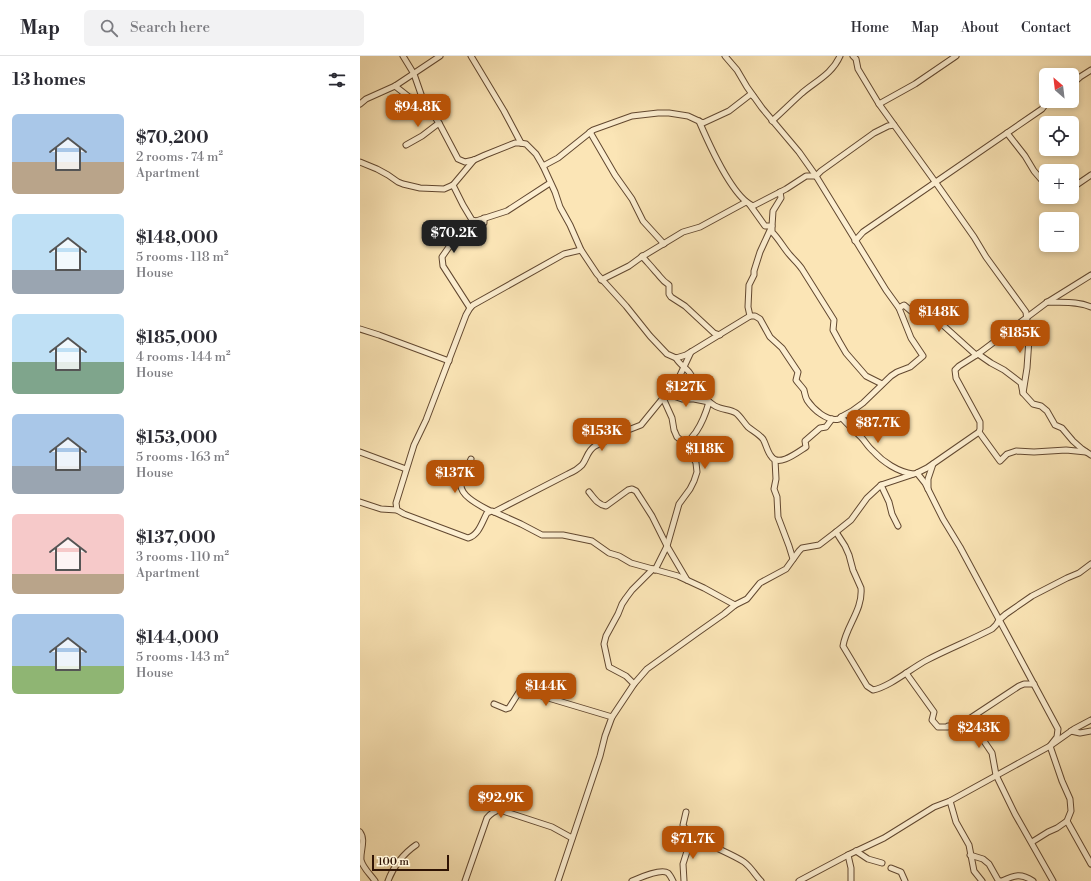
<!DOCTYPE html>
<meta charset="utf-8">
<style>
body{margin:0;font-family:"Libre Bodoni",serif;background:#f2f2f3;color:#2b2b33;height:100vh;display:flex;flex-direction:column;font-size:15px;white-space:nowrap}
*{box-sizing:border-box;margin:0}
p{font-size:13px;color:#7c7c81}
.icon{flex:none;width:22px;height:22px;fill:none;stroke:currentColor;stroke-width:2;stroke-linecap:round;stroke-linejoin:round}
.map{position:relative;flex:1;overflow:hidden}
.drawer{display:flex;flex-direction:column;background:#fff;width:360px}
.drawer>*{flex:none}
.needle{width:26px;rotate:332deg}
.tools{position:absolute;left:679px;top:12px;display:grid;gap:8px}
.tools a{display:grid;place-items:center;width:40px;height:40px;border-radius:6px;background:#fff;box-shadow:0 2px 6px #0003;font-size:20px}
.scale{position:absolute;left:12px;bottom:10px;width:77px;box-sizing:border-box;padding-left:4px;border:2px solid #2f1304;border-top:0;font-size:11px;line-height:14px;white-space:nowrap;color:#2f1304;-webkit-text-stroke:3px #fceed0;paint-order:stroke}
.price{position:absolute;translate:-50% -34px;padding:0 9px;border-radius:8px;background:#b45309;color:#fff;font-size:13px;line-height:26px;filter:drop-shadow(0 1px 2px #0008)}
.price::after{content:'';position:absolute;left:50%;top:24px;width:12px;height:9px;margin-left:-6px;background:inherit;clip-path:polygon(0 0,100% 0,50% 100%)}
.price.active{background:#222;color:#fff}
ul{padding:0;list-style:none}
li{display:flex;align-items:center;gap:12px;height:100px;padding:0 12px}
li span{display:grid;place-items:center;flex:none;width:112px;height:80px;border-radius:6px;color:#555}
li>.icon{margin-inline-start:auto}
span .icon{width:48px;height:48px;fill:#fffc;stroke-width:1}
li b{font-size:17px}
h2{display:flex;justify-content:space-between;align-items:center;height:48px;padding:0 12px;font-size:17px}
header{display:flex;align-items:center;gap:24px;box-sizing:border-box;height:56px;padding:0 20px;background:#fff;border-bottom:1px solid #e1e1e2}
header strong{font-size:19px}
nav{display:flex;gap:22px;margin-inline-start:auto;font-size:14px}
.search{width:280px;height:36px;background:#f2f2f3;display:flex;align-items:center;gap:10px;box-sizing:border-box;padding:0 14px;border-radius:6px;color:#7c7c81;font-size:15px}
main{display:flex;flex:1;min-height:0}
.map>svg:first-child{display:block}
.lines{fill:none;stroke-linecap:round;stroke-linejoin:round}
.street-casing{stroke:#624830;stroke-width:7}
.street{stroke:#fceed0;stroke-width:5}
</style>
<header>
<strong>Map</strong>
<div class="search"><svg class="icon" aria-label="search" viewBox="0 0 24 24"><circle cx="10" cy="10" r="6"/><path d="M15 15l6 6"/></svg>Search here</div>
<nav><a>Home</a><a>Map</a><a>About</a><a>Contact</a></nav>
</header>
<main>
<section class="drawer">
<h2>13 homes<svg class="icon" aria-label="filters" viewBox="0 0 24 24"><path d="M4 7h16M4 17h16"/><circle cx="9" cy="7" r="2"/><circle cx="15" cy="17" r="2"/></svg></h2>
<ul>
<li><span style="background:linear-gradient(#a9c7e8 60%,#b9a48a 0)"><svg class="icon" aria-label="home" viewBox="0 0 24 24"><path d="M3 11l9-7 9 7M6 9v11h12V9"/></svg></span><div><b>$70,200</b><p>2 rooms · 74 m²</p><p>Apartment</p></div></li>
<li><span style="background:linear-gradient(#bfe0f5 70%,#9aa5b1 0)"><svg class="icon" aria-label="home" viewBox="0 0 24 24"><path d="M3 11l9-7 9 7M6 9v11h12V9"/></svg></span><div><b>$148,000</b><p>5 rooms · 118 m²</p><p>House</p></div></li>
<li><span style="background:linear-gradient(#bfe0f5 60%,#7fa58c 0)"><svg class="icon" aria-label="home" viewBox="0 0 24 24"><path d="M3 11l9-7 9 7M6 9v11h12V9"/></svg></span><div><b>$185,000</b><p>4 rooms · 144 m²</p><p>House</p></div></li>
<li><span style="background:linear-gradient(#a9c7e8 65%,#9aa5b1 0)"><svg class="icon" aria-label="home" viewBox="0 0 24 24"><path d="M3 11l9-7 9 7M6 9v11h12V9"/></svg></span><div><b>$153,000</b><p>5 rooms · 163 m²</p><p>House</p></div></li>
<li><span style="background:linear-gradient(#f6c9c9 75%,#b9a48a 0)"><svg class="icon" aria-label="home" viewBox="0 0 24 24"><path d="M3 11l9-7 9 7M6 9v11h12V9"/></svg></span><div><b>$137,000</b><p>3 rooms · 110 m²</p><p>Apartment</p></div></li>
<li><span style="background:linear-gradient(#a9c7e8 65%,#8fb573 0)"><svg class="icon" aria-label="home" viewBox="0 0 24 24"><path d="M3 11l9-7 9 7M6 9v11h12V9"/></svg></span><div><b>$144,000</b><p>5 rooms · 143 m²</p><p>House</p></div></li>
</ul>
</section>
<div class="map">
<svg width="731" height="825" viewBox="0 0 731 825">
<rect width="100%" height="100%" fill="#fbe5b6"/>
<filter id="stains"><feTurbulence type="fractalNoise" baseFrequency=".005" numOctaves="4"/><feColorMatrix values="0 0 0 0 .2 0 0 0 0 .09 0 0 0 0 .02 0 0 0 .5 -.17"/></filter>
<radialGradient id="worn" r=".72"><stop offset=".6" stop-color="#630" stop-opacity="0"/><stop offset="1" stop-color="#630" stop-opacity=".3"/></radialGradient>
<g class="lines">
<!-- street casing -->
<g class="street-casing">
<g id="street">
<path d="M43,0l11,18 9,26 16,23 19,36 7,3 9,-2 11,-5 30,-12h5l6,1 10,10 7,12 12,26 5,15 10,18 11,25 16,24 29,32 24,30 17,18 9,4 10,-3 64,-39h5l5,3 10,18 12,11 16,24 -2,8c2,3 6,7 8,10 1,4 1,6 3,10 6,9 20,22 32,19l2,-2 11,-6 11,-8 28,-27 6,-4 13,-5 13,-11 -12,-18 -12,-30 -13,-18 -70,-114 -17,-24 -37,-44 -15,-21 -10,-17 -12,-14"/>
<path d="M111,0l33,55 17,32"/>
<path d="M493,0l3,3 2,10 21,35 57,79 38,54 12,20 40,55 3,27 -2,29 -4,25"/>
<path d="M712,28l8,-7 11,-7"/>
<path d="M35,30l14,11 14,3"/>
<path d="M0,48l6,-5 29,-13 45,-30"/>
<path d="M519,48l36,-20 41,-28"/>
<path d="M339,65c9,21 33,76 54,85l33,-17 20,-13h10l5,-5 53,-38 14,-7 6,-1"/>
<path d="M412,65c10,-9 20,-19 30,-28 14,-12 30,-19 38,-37"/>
<path d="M230,76l25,43 17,24 11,22 21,23"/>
<path d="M647,77l18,23 9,15 12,14"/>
<path d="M46,89l16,-9 17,-13"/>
<path d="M0,106l17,7 11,6 10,7 5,2 17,4 24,1 9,-4 21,-25"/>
<path d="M183,110l15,-8 35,-28 39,-14 26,-3h11l19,3 15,7 26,-12 22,-17 2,2"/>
<path d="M93,129l10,20 9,15 4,1 31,-10 43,-28"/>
<path d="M712,132l19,-13"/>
<path d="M390,149l15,21h7v6c7,7 11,15 17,22 4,5 9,9 13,15l32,51 -1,10 6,11 7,12 20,23 16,8"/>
<path d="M495,185l8,-9 179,-123 6,-8"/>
<path d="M221,194l-17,4 -91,51 -3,3 -4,7 -40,105 -12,25 -18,58 1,7 7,4 64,24c11,-3 14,-16 19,-25l5,-2 29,13 21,11h21l29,6 17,12 10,3 12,7 47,13 26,12 31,17"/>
<path d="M282,200c4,5 9,10 13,15 6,6 6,9 14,14v9l2,3 14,9 29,27 6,2"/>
<path d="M241,224l28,-14 11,-8 43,-26 17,-5 46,-25"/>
<path d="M687,246c15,1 30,-1 44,5"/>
<path d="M110,252l-27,-42 -1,-9 7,-10 35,-24v-5"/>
<path d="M539,252l5,-3 7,6 6,3 6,2 5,-1 7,1 10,11 31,28"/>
<path d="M390,260l-2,-9 1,-22 5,-10v-4l6,-19 12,-26 1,-15 8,-13 -1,-6"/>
<path d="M0,273l19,6 70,26"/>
<path d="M618,298l13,9 13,7 17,13 2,10 10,11 8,2 6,5 8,14 7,3 11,13 9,8 9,6"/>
<path d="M316,302c3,6 9,9 13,14 8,11 13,27 26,34 7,4 15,3 21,7 5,4 8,10 12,14 5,4 11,7 15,12 3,5 4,12 8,17 7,12 27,-4 35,-9l-1,-6 15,-13 6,-1 6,-8"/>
<path d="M308,338l14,5h12l15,3c-3,11 -7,21 -13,30 -3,4 -7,8 -9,13"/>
<path d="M481,361c6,7 13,13 20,20 4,4 7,10 12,14 10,11 25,21 40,23"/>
<path d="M619,376l21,29 7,-7 9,-3 18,1 32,-2 20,2"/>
<path d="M0,396l46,17"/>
<path d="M111,403c-2,5 -10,20 -10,24 -2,13 20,23 29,28"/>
<path d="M415,404l1,19 -2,10 3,8 1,20 11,29 4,13"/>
<path d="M557,417l8,10 18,36 17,28 98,182 -1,8 -7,9 12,35 8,18 1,12 -4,10 -10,7 -9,4 -16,10"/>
<path d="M521,429l8,17 3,12 6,12"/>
<path d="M568,433v-10l5,-15"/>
<path d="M229,436c5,6 9,13 17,14l22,-16 4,-1 4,2 16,25 15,30 20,34"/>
<path d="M0,446l21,7 16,1"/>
<path d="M134,456l74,-38c5,-2 10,-5 14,-9 5,-6 5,-14 13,-19l28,-14 18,-7 22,-27 11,-10 17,-36"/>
<path d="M476,476l9,14 4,9 4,15 8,18c2,22 -15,38 -18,58l24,40 6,4c18,-4 37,-21 54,-30 21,-11 44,-20 65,-31l4,-4 3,-5 7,-6 26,-18 35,-18 12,-5 12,-9"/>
<path d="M295,514l12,-24 12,-42 11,-15 4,-8 3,-9 -1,-9 -9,-18 -10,-8 -3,-7 -2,-12 -9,-20"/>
<path d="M546,617l28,39 -2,8 6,7h10v-1c8,0 14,-4 21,-7l50,-33 5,-2h10"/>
<path d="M274,628l-8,-8 -17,-9 -5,-23 2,-8 12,-22 4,-10 4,-6 6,-8 21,-21"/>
<path d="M134,648l12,5 3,-1 10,-16 6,-1 87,26"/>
<path d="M609,663l23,34 4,22 19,39 38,67"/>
<path d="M711,675l9,2 11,-2"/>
<path d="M590,745l6,21 13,23 5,26 8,10"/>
<path d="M326,756l-3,13c6,14 47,27 61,37 7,5 11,13 17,19"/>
<path d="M707,765l24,43"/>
<path d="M0,776c6,8 0,19 1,28 2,8 10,15 14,21"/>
<path d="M496,795l12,8 14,4"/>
<path d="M488,799l3,13v13"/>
<path d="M610,799l13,4 6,5 9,16 2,1"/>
<path d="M531,812l10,4 4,9"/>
<path d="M28,825c5,-14 16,-28 28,-36"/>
<path d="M105,825l22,-63c4,-5 7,-7 13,-8l52,17 20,11"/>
<path d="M198,825l42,-125 5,-20 7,-19 22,-33 13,-15 50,-36 27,-19 11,-9 12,-6 13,-16 26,-14 13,-18 3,-3 17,-3 17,-13 15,-12 16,-22 14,-13 36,-12 10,-5 52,-36 1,-3v-7l-24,-44 -1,-8 4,-4 19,-12 68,-51 45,-28"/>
<path d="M272,825c7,-3 29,-13 36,-8 2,2 4,6 5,8"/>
<path d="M324,825l-1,-17 6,-19 6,-9"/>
<path d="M439,825l49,-26 36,-17 50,-31 16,-6 100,-55 24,-17 17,-9"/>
<path d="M642,825c13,-6 19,-8 31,0"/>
</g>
</g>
<!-- street -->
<use href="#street" class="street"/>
</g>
<rect width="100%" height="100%" filter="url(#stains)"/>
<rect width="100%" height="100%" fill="url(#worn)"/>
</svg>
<div class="tools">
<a><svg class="needle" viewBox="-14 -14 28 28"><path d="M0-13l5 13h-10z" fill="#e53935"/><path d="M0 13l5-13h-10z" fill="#7c7c81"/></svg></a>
<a><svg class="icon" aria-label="locate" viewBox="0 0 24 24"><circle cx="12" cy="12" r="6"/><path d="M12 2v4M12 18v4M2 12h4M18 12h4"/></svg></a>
<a>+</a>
<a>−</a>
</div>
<div class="scale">100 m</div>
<b class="price" style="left:58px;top:72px">$94.8K</b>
<b class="price active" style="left:94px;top:198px">$70.2K</b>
<b class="price" style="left:579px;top:277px">$148K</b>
<b class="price" style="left:660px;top:298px">$185K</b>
<b class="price" style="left:326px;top:352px">$127K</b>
<b class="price" style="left:518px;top:388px">$87.7K</b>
<b class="price" style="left:242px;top:396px">$153K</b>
<b class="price" style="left:345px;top:414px">$118K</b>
<b class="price" style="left:95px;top:438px">$137K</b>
<b class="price" style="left:186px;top:651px">$144K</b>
<b class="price" style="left:619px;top:693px">$243K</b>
<b class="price" style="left:141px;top:763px">$92.9K</b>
<b class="price" style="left:333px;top:804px">$71.7K</b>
</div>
</main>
